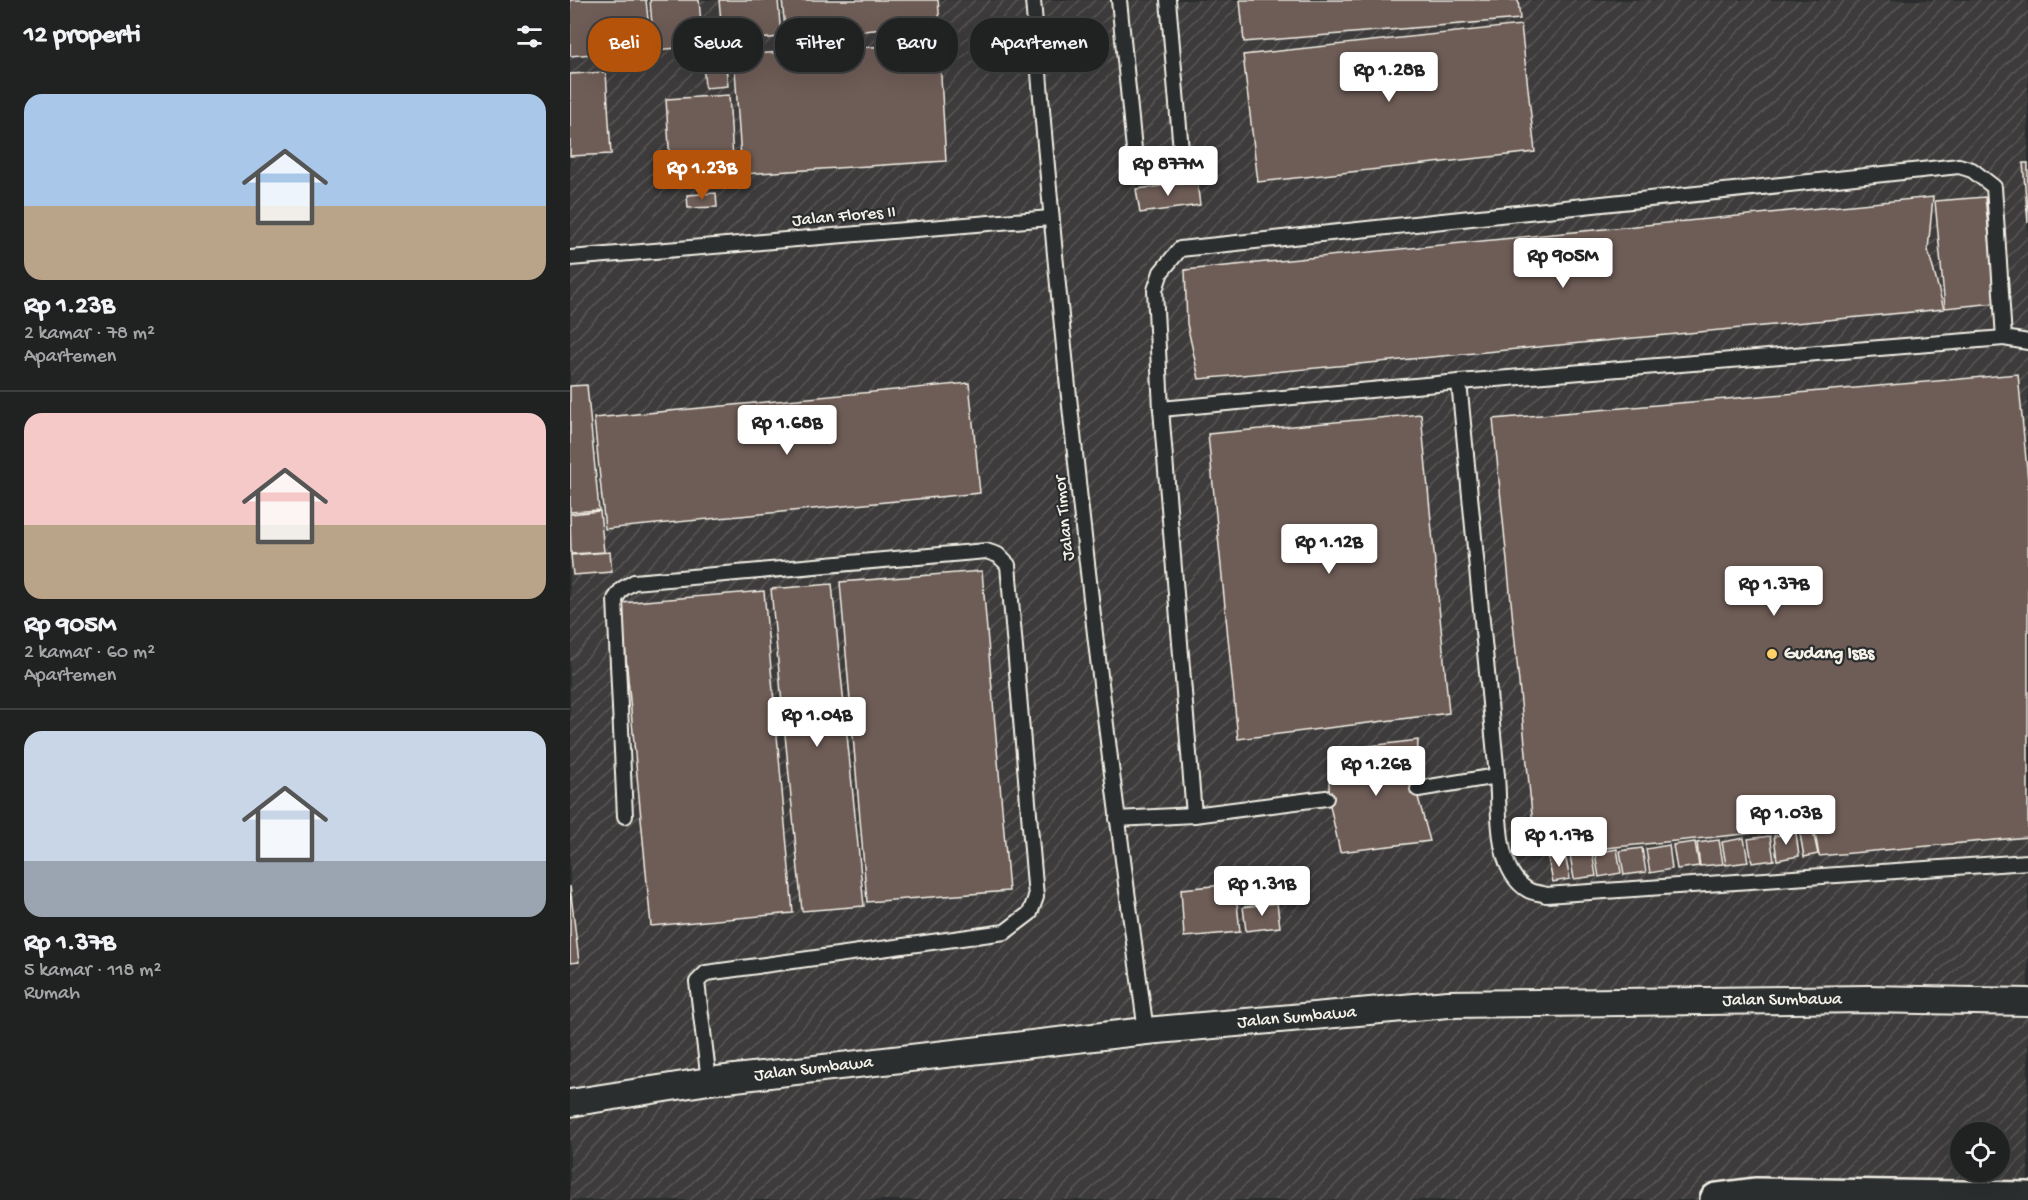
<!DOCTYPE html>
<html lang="id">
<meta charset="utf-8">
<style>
body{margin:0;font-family:"Gochi Hand",sans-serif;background:#2d2f2f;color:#f1f3f6;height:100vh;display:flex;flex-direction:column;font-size:22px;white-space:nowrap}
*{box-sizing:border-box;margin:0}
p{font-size:20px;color:#a2a4a5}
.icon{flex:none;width:33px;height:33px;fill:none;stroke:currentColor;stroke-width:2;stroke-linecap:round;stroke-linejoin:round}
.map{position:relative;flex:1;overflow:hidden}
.side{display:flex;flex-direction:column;background:#202222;width:570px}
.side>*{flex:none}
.banner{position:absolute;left:18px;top:18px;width:570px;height:54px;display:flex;gap:12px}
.fabs{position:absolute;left:1380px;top:1122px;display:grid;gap:12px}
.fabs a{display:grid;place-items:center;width:60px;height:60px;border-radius:50%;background:#202222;box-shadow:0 6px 24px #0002,0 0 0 2px #3d3f40;font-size:30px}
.price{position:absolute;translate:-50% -51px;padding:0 14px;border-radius:6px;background:#fff;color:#222;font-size:20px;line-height:39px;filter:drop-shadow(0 2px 3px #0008)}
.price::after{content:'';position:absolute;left:50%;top:36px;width:18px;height:14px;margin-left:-9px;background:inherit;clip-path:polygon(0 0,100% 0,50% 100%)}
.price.active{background:#b45309;color:#fff}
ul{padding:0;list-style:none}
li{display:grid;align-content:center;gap:12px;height:318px;padding:0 24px}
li+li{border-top:2px solid #3d3f40}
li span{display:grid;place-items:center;height:186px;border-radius:18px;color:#555}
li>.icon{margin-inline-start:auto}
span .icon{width:108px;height:108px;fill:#fffc;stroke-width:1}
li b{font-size:26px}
h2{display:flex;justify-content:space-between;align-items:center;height:72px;padding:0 24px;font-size:26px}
.tag{padding:0 21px;border-radius:24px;background:#202222;box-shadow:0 6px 24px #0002,0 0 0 2px #3d3f40;font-size:21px;line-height:54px}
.tag.active{background:#b45309;color:#fff}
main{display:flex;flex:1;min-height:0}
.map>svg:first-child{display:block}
.industrial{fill:url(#industrial-furrows);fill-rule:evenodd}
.building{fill:#6e5c56;stroke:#f4f1e8;stroke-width:1.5}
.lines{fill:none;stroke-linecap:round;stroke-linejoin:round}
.lane-casing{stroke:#f4f1e8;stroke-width:18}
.street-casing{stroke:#f4f1e8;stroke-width:30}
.secondary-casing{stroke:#f4f1e8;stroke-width:38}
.lane{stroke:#2a2d2e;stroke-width:14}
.street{stroke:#2a2d2e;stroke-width:26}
.secondary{stroke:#2a2d2e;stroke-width:33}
.poi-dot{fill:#ffd166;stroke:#2a2d2e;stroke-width:2}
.labels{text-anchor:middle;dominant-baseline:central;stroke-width:4.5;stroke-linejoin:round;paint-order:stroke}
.street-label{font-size:18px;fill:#f4f1e8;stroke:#2a2d2e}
.poi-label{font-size:18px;font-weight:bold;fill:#f4f1e8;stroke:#2a2d2e;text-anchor:start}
</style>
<main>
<section class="side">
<h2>12 properti<svg class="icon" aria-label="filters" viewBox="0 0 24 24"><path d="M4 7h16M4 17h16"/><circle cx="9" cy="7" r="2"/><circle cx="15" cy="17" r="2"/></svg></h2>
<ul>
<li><span style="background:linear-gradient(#a9c7e8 60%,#b9a48a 0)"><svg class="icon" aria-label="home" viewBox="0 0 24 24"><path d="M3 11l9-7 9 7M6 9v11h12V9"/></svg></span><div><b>Rp 1.23B</b><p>2 kamar · 78 m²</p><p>Apartemen</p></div></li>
<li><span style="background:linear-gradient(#f6c9c9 60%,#b9a48a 0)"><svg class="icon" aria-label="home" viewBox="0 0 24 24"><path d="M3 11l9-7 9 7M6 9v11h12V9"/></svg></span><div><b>Rp 905M</b><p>2 kamar · 60 m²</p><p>Apartemen</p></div></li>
<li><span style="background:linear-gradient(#c9d6e8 70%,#9aa5b1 0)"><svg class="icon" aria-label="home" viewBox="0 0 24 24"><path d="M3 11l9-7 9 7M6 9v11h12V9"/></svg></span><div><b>Rp 1.37B</b><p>5 kamar · 118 m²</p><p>Rumah</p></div></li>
</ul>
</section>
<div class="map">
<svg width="1458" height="1200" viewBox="0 0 1458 1200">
<defs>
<pattern id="industrial-furrows" width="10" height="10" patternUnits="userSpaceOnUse" patternTransform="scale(1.5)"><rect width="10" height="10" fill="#3e3b3a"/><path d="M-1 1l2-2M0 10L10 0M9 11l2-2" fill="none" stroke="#5a5856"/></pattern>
</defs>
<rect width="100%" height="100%" fill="#2a2d2e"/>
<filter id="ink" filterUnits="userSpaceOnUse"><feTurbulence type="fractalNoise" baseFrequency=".0167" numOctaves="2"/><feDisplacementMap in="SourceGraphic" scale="12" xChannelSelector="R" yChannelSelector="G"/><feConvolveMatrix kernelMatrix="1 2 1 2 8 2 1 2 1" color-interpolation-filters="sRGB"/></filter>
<g filter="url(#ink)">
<!-- industrial -->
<path class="industrial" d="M0,0h1458v1200h-1458zM1390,1132h40v40h-40z"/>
<!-- building -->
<g class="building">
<path d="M0,0h76l5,49 -81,7z"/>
<path d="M80,0h49l4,46 -49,4z"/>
<path d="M149,0h59l3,37 -58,5z"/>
<path d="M212,0h156l2,24 -154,14z"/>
<path d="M670,0h278l2,19 -276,23z"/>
<path d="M951,25l14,127 -277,30 -15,-127z"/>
<path d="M369,43l7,118 -204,13 -8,-119z"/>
<path d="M154,47l4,39 -23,2 -3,-39z"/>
<path d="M36,72l5,82 -41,2v-82z"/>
<path d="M159,95l5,80 -63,4 -5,-80z"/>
<path d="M1453,163h5v60z"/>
<path d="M627,182l3,23 -60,8 -4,-24z"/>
<path d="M146,193l1,14 -29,1 -1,-13z"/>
<path d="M1363,197l-5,53 16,59 -745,70 -12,-55 -2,-54z"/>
<path d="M1415,197l11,106 -51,5 -10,-107z"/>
<path d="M1448,374l10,107v356l-209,19 -5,-29 -278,28 -43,-436z"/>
<path d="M399,383l11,110 -375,36 -11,-111z"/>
<path d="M17,385l12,125 -29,2v-126z"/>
<path d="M851,414l28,299 -211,26 -30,-305z"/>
<path d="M30,511l4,41 -33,2 -1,-40z"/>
<path d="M40,552l2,20 -39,3 -2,-20z"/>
<path d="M412,571l27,320 -142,11 -27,-320z"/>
<path d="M262,584l32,322 -62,5 -31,-322z"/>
<path d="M194,591l29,322 -142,13 -30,-323z"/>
<path d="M848,740l-2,50 14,51 -90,11 -11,-51v-50z"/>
<path d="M1243,831l5,23 -14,3 -4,-23z"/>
<path d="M1226,833l3,23 -22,4 -3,-24z"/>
<path d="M1200,836l4,24 -22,3 -4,-24z"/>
<path d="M1174,838l4,24 -22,3 -4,-23z"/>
<path d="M1149,840l4,24 -23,2 -3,-23z"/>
<path d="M1125,842l4,24 -22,3 -4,-24z"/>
<path d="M1099,845l3,24 -22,4 -4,-24z"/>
<path d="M1072,848l4,24 -22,3 -4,-24z"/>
<path d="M1047,849l4,24 -22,4 -4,-24z"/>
<path d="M1022,852l4,24 -22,3 -4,-24z"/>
<path d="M995,855l5,24 -17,3 -5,-24z"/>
<path d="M665,884l5,48 -56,5 -3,-48z"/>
<path d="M0,886l9,76 -9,1z"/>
<path d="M707,903l3,24 -34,4 -3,-24z"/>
</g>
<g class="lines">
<!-- lane casing -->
<g class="lane-casing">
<g id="lane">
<path d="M463,0c27,344 65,688 113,1031"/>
<path d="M549,0l16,159 8,9c17,-2 32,0 38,-18l-13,-150"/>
<path d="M0,258l480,-40"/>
<path d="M889,382l38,394"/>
<path d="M591,409l298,-27 545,-44"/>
<path d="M848,789l79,-13c3,34 -3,94 31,114 5,3 13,3 18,5l482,-33"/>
<path d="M756,798l-132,17 -33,-406 -6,-119 6,-18 19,-23 779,-83 13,4 22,17 10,151 24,4"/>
<path d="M55,816l-10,-217 7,-10 12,-7 352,-31 12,4 10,10 28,332 -6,16 -25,19 -299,41 -9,9 12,99"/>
<path d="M547,819l77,-4"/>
</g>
</g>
<!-- street casing -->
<g class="street-casing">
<g id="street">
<path id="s1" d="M0,1103l139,-22 437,-50 302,-27 419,-5 161,3"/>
</g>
</g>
<!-- secondary casing -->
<g class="secondary-casing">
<path id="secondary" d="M1147,1200l38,-5 273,4"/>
</g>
<!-- lane -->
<use href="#lane" class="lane"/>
<!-- street -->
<use href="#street" class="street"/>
<!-- secondary -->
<use href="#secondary" class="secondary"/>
</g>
</g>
<!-- markers -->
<circle class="poi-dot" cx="1202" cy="654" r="6"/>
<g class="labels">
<!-- street labels -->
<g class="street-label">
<text transform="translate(274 217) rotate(-5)">Jalan Flores II</text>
<text transform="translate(495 518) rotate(-96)">Jalan Timor</text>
<text stroke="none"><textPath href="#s1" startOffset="1218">Jalan Sumbawa</textPath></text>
<text stroke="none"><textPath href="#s1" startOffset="732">Jalan Sumbawa</textPath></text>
<text stroke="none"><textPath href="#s1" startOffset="246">Jalan Sumbawa</textPath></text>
</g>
<!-- poi labels -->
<g class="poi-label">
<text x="1214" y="654">Gudang IsBs</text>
</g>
</g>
</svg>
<div class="fabs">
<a><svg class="icon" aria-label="locate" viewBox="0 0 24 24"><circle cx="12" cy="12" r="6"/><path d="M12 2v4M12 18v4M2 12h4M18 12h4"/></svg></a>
</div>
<b class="price" style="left:819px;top:103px">Rp 1.28B</b>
<b class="price" style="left:598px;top:197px">Rp 877M</b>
<b class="price active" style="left:132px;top:201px">Rp 1.23B</b>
<b class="price" style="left:993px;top:289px">Rp 905M</b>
<b class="price" style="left:217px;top:456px">Rp 1.68B</b>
<b class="price" style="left:759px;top:575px">Rp 1.12B</b>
<b class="price" style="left:1204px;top:617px">Rp 1.37B</b>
<b class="price" style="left:247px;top:748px">Rp 1.04B</b>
<b class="price" style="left:806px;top:797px">Rp 1.26B</b>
<b class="price" style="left:1216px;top:846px">Rp 1.03B</b>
<b class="price" style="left:989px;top:868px">Rp 1.17B</b>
<b class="price" style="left:692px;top:917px">Rp 1.31B</b>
<div class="banner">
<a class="tag active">Beli</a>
<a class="tag">Sewa</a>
<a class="tag">Filter</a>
<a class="tag">Baru</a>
<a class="tag">Apartemen</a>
</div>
</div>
</main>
